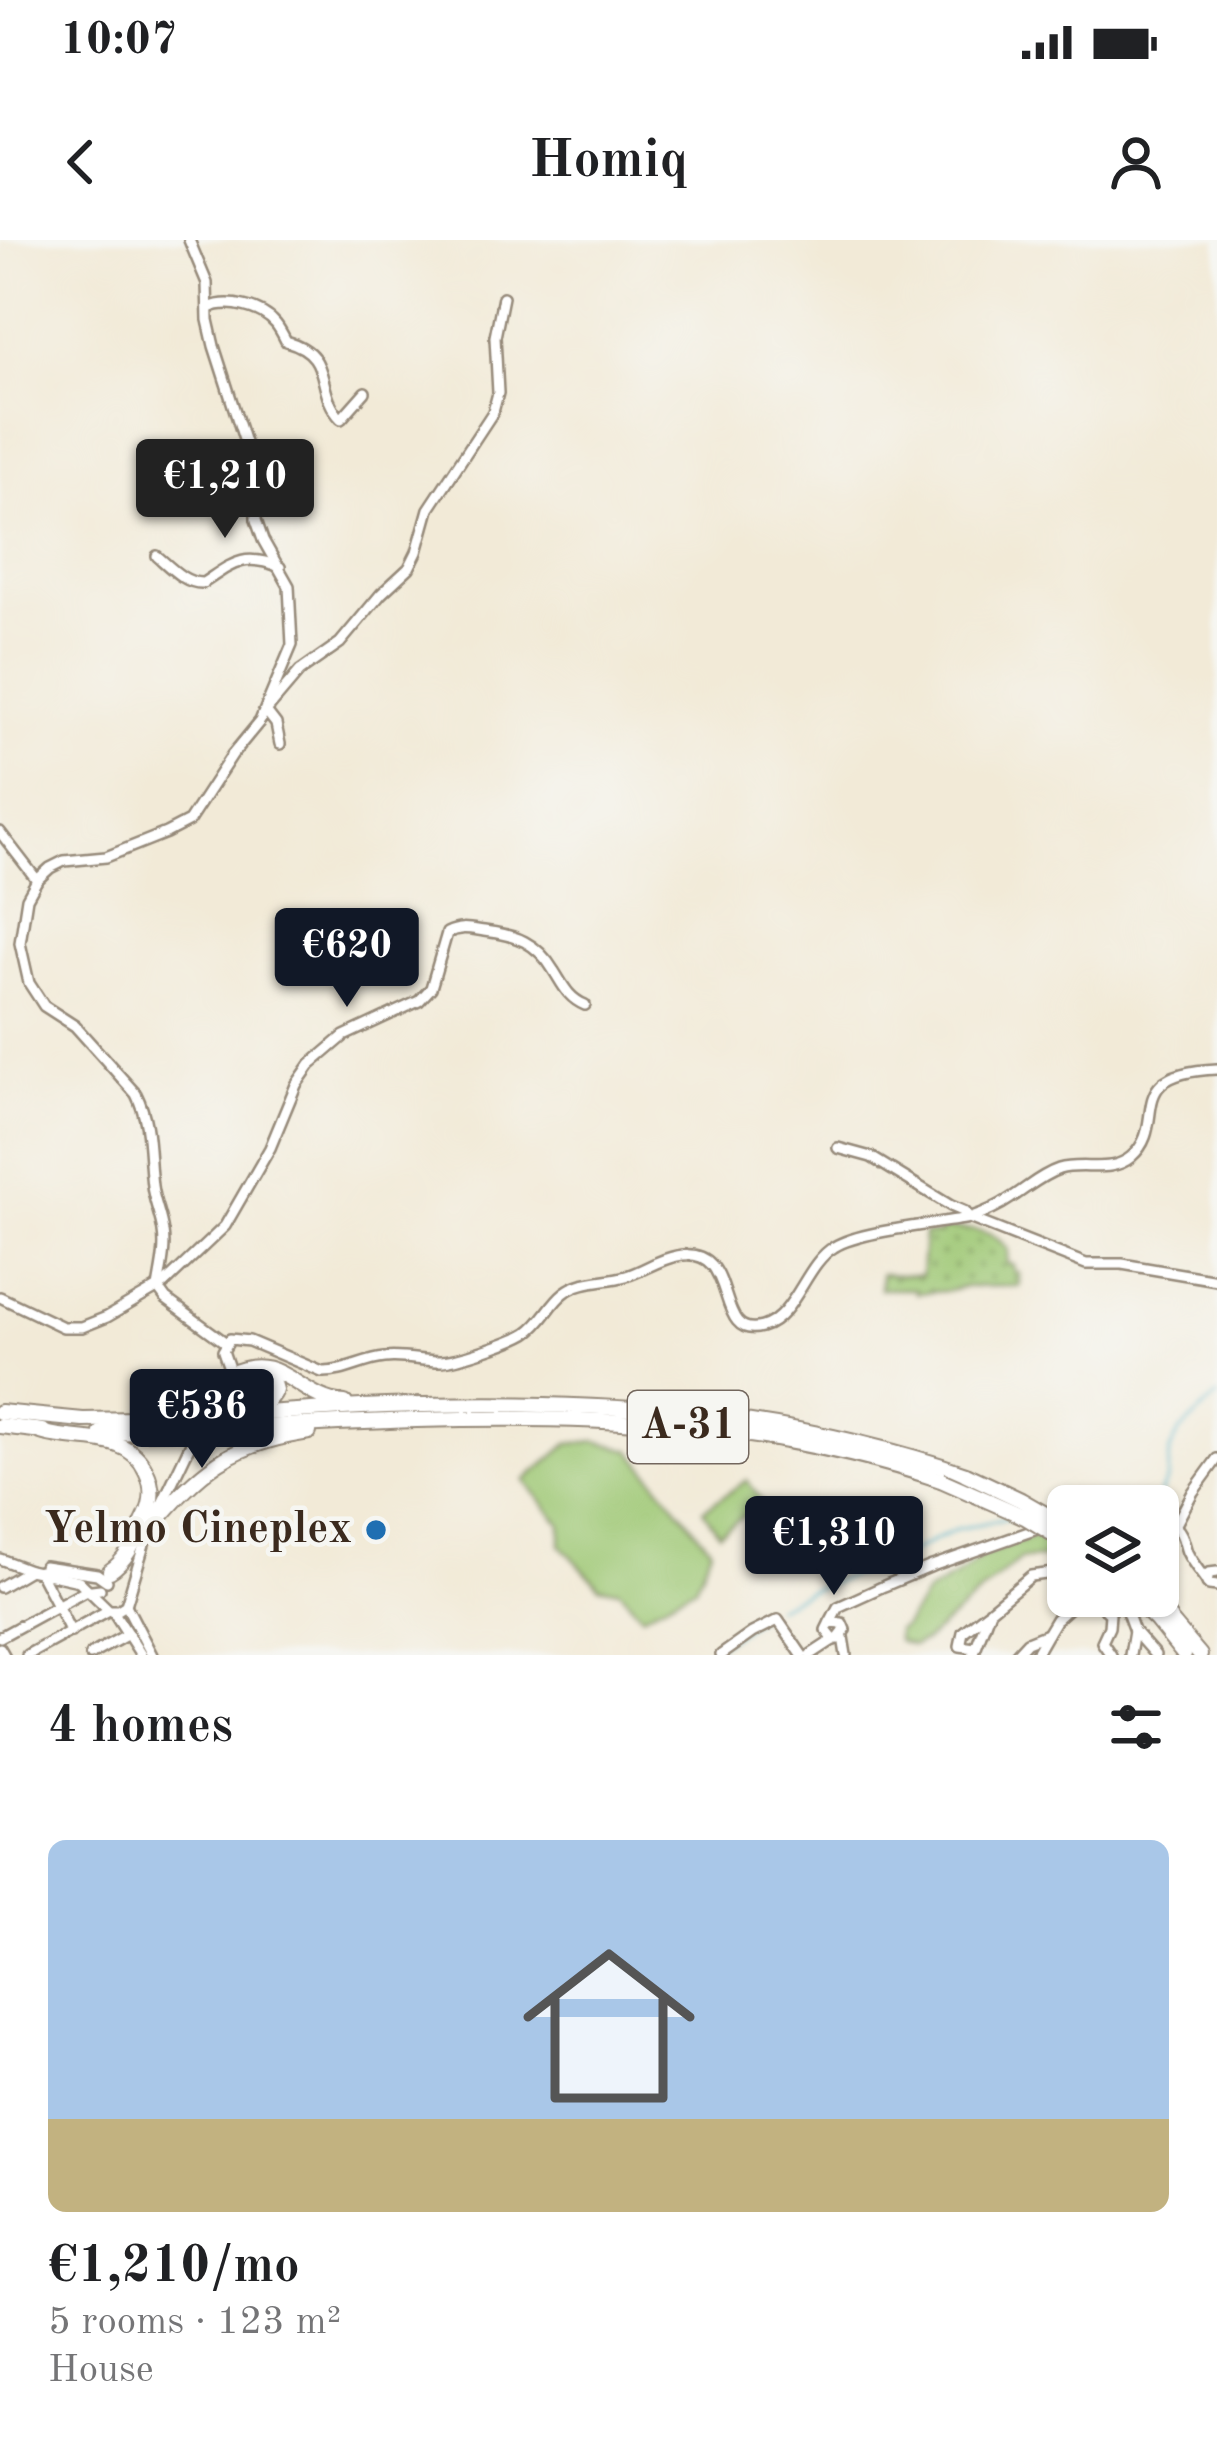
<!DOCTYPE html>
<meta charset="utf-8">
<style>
body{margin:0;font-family:"Old Standard TT",serif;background:#f2f2f2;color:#202124;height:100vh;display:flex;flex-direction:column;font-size:45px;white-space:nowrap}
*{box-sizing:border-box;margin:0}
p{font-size:39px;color:#757577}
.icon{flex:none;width:66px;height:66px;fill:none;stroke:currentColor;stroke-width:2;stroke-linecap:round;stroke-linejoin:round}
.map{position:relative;height:1415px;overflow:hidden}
.details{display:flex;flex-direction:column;background:#fff;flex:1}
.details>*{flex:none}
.fabs{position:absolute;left:1047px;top:1245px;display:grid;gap:24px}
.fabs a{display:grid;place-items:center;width:132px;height:132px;border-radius:18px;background:#fff;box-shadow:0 3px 9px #0004;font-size:60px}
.price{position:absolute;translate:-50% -102px;padding:0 27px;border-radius:12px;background:#111827;color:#fff;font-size:39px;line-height:78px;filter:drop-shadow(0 3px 6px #0008)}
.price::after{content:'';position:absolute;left:50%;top:72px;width:36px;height:27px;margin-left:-18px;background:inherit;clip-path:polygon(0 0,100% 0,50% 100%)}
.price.current{background:#222;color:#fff}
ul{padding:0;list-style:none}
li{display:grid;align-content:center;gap:24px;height:636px;padding:0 48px}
li span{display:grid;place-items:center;height:372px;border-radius:18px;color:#555}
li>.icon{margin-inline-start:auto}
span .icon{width:216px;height:216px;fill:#fffc;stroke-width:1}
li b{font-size:51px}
h2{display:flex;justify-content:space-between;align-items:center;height:144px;padding:0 48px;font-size:51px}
.status{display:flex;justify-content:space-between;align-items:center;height:84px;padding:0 60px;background:#fff;direction:ltr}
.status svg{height:33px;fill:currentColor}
header{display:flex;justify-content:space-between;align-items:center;height:156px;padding:0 48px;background:#fff;font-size:54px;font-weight:700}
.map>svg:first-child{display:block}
.park{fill:#9fc874;stroke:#6d7949;stroke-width:3}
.garden{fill:url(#garden-dots);stroke:#6d7949;stroke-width:3}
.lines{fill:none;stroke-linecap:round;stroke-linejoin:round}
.stream{stroke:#49b2c8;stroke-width:3}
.minor-casing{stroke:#968a7a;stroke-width:14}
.highway-casing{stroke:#968a7a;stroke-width:18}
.minor{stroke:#fff;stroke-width:9}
.highway{stroke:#fff;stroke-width:14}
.highway-bridge-casing{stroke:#968a7a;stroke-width:18;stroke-linecap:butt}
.highway-bridge{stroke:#fff;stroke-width:14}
.poi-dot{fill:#1f6fb2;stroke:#f6f6f2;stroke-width:4.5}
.labels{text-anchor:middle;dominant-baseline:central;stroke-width:9;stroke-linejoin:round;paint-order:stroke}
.shield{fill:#f6f6f2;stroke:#73675e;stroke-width:3}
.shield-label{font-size:42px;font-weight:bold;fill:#3b2a1e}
.poi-label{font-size:45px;font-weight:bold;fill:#3b2a1e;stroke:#f6f6f2;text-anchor:end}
</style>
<div class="status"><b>10:07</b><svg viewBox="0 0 49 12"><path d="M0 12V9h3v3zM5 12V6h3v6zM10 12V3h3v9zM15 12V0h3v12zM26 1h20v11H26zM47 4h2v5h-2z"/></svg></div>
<header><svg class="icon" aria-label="back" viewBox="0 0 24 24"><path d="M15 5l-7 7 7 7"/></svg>Homiq<svg class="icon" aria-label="person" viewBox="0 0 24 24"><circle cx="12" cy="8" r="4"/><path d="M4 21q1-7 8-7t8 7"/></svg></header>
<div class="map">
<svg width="1217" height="1415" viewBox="0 0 1217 1415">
<defs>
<pattern id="garden-dots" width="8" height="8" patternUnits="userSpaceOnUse" patternTransform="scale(3)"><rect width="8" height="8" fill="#9fc874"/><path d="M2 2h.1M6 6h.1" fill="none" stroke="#83a35f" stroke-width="1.8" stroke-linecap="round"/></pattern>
</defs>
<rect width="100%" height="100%" fill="#f6f6f2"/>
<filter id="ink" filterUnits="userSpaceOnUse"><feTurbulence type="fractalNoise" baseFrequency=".00833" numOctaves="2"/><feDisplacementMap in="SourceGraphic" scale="24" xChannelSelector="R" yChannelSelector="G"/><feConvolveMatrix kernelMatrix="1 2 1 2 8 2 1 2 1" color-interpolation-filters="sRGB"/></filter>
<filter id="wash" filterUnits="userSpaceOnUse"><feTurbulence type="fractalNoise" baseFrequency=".004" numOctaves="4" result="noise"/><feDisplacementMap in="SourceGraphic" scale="48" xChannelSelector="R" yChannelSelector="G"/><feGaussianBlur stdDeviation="2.7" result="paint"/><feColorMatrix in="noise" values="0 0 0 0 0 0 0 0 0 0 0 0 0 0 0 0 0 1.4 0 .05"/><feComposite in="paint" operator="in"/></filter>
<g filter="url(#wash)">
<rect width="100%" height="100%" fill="#f2ead7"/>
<!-- park -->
<g class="park">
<path d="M596,1201l35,9 80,99 -16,37 -53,29 -23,-25 -20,-4 -38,-41v-21l-36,-43 43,-37z"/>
<path d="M747,1240l16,23 -44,30 -16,-23z"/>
<path d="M1040,1294l28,19v4l-48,2 -94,81 -14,6 -15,-5v-11l7,-4 23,-33 30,-17 25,-20z"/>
</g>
<!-- garden -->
<path class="garden" d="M941,989c27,0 51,-2 67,21l-1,14 6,1 1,7 5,1v13l-54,1 -16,4 -33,2v-4h-36l1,-15 40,2 3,-42h16z"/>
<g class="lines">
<!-- stream -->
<g class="stream">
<path d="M1046,1269l22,-2"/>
<path d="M1158,1270l2,-17 8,-15 2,-28 9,-17 38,-37"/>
<path d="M775,1367l31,-15 96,-35 55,-28 56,-12"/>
<path d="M704,1415l58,-40"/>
</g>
</g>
</g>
<g filter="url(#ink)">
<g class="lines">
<!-- minor casing -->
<g class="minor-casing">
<g id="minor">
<path d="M189,0l18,43 1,37 6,26 42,131v43l7,20 26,46 3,59 -32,76 -28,34 -43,66 -23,12 -60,24 -42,4 -14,7 -13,12 -10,18 -7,45 9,40 15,23 31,20 61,68c15,30 12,59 16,92 2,16 9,30 11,46 3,18 -2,37 -5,56l8,11 60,44"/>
<path d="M209,68c19,-9 53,-1 67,16 4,5 7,11 10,17 50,14 27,48 55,78l24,-27"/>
<path d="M157,316c13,11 28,28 46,27 29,-19 40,-31 77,-16"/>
<path d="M280,504l-4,-20 -10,-13 34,-40 40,-28 41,-49 28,-26 8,-16 12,-43 64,-97 5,-19 -3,-56 8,-40"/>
<path d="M0,592l37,48"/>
<path d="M838,908l33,9 80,49 14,6 4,6 117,46h36l95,16"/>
<path d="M0,1057l63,30h19l25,-10 57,-33 61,-58 45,-78 26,-63 14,-20 34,-29 75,-35 12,-13 16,-55c13,-7 23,-4 37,-2 32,4 53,11 70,40 9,14 14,27 31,34"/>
<path d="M1175,1286c9,9 8,15 12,26 5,11 15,22 22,33l8,1"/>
<path d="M1175,1286l18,-34 24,-33"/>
<path d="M0,1319l29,11 50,11 30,29h9l8,-5"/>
<path d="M44,1326l53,8 10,7"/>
<path d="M39,1331l32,61"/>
<path d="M1207,1343l2,-10 8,-1"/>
<path d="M0,1347l29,-17"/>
<path d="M1115,1356l9,8 10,27 21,24"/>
<path d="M126,1365l21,-70 66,-138 18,-23 -8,-23 7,-12 19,2 73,31c22,1 41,-12 63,-14 18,-2 36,3 55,3 16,0 72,-19 87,-28 16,-10 23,-29 37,-40 17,-14 42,-11 62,-17 17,-5 33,-17 51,-20 65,-13 34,85 85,71 33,-9 43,-63 72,-80 25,-16 103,-23 135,-29 15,-5 29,-11 42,-20 16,-10 30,-23 48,-29 23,-7 52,5 72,-12 40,-34 -13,-84 86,-88"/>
<path d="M126,1365l26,50"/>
<path d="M113,1371l28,44"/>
<path d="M830,1382l8,-15 46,-21 48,-20 108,-38"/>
<path d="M0,1397l84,-46 16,-2"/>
<path d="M843,1397l3,18"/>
<path d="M834,1400l-8,-10 4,-8 12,1 3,7 -7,9"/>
<path d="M0,1408l4,7"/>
<path d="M975,1408l-15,-2 3,-14 24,-19"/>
<path d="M27,1415l82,-45"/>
<path d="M90,1415l38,-21"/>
<path d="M721,1415l31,-22 26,-13 24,35"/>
<path d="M810,1415l23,-15"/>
<path d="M973,1415l17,-45 41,-34 37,-5"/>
<path d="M1015,1415l12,-13 20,-8 9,-15 21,-19 11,-2 7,2 15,14 -1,13 -7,15 9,13"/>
<path d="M1035,1415l12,-21"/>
<path d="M1130,1415l4,-24"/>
</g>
</g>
<!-- highway casing -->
<g class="highway-casing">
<g id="highway">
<path d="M231,1134c49,-25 68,26 114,29"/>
<path d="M245,1169c14,-1 24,-6 30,-19l-4,-14 -12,-8"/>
<path d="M0,1172l83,8 108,-2"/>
<path d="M212,1177c58,-4 116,-9 174,-11 199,-7 391,3 580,68"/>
<path d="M0,1186l43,5"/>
<path d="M35,1190c36,15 92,-2 111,41 8,16 7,30 0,45 -10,20 -17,43 -36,55"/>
<path d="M204,1190c248,-13 497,-31 737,50"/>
<path d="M101,1193l84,-2"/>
<path d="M150,1289c51,-60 79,-85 159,-97"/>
<path d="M1131,1356l25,24 28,35"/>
<path d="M1150,1356l50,59"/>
</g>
</g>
<!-- minor -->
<use href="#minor" class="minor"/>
<!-- highway -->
<use href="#highway" class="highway"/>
<!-- highway-bridge casing -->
<g class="highway-bridge-casing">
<g id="highway-bridge">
<path d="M191,1178l21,-1"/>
<path d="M185,1191l19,-1"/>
<path d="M966,1234l55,26 47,27"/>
<path d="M941,1240l84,37 43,26"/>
</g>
</g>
<!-- highway-bridge -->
<use href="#highway-bridge" class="highway-bridge"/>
</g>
</g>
<!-- markers -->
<circle class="poi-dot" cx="376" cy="1290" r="12"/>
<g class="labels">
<!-- shield labels -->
<rect class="shield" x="628" y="1151" width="120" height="72" rx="9"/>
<g class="shield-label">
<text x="688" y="1187">A-31</text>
</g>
<!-- poi labels -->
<g class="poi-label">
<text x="352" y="1290">Yelmo Cineplex</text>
</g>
</g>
</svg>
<div class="fabs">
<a><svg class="icon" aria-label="layers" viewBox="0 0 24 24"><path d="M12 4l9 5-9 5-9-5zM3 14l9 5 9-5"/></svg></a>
</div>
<b class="price current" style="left:225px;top:301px">€1,210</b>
<b class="price" style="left:347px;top:770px">€620</b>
<b class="price" style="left:202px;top:1231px">€536</b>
<b class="price" style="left:834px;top:1358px">€1,310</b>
</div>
<section class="details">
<h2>4 homes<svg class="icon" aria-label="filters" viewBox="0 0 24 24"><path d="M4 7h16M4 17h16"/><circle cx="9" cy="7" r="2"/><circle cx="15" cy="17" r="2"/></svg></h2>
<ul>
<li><span style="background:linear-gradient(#a9c7e8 75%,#c2b280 0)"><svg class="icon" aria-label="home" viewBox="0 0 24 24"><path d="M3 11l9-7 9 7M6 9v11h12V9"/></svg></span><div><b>€1,210/mo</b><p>5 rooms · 123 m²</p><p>House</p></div></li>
</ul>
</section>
